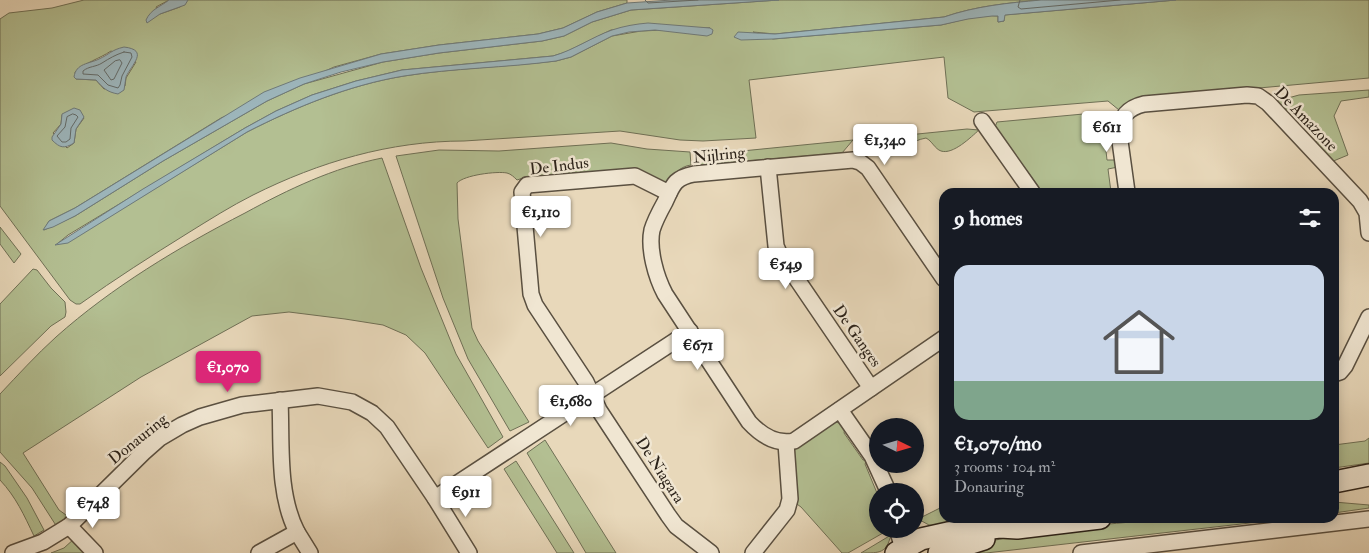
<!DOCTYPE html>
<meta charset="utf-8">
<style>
body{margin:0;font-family:"IM FELL Double Pica",serif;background:#20242c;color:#f1f3f6;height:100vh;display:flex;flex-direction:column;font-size:19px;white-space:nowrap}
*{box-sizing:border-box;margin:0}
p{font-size:16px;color:#9ea1a6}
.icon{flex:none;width:28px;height:28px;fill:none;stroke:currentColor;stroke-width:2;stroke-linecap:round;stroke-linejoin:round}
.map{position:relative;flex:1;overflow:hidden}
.side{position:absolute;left:939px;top:188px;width:400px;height:335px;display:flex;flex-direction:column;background:#171b24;border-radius:15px;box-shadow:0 2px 12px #0003}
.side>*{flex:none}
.needle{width:32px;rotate:95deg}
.controls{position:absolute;left:869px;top:418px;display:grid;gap:10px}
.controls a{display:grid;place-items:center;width:55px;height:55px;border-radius:50%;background:#171b24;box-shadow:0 2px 12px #0003;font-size:25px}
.price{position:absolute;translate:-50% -42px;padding:0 11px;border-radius:5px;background:#fff;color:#222;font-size:16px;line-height:32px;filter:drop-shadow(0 1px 2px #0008)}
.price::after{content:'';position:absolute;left:50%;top:30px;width:15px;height:11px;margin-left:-8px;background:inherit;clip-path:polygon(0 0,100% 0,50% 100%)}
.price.on{background:#db2777;color:#fff}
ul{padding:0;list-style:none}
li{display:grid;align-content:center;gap:10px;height:265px;padding:0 15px}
li span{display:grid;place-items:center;height:155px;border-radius:15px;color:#555}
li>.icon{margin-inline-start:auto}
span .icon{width:90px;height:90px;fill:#fffc;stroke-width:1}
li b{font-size:21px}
h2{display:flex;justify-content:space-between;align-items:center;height:60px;padding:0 15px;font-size:21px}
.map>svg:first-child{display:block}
.green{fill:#b3bf92;stroke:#6f7056;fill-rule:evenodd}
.water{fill:#9db6bc;stroke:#6f7b7b}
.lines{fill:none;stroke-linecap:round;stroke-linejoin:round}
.shore{stroke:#646c6a;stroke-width:1}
.minor-casing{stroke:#5a5041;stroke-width:18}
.secondary-casing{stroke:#2b2219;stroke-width:24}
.minor{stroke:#f0e6d2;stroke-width:15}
.secondary{stroke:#f0e6d2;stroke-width:21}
.labels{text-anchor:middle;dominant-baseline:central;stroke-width:5;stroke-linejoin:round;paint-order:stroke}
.street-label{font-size:16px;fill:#2b2219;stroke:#f0e6d2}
</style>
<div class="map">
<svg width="1369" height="553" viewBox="0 0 1369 553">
<rect width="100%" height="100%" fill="#e8d8ba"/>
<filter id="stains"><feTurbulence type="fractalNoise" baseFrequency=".004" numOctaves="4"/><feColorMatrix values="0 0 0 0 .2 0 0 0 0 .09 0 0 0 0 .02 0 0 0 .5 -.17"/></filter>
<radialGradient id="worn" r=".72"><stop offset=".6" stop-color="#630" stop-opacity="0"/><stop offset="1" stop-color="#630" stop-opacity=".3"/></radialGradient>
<!-- green -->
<g class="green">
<path d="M84,0h85l-13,7 4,7 20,-7 8,-7h439v3l-30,9 -34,16 -25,6 -99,11 -58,9 -47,13 -113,51 -146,90 -26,13 -5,9 31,-14 88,-55 104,-60 37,-17 79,-22 56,-9 103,-12 22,-5 28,-14 39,-12 148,-10h262c-33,3 -65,6 -97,17l-169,17 -22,-2 20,7 168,-14c18,-4 38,-11 57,-9v6l6,-1v-6l172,-15h193v78l-231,21 -19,11 -11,-9 -134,11 -26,-14 -4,-41 -195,23 7,58 -53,3 -23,-1 -60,-9 -156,10c-74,0 -145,21 -211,54 -22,11 -44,25 -65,38 -37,23 -73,46 -108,71h-4l-6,-4 -70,-94v-187l9,-6 43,-5zM710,28l-69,3 -29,5 -41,21 -15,4c-51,6 -102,7 -152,15 -55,9 -108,31 -157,56l-179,110 -11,2 11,-9 177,-107 31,-17 36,-16 44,-14 46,-11 151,-14 13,-4 45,-22zM111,51l25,11 -10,16 -1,8 -21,3 -8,-9 -20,-1 -1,-7c11,-10 24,-13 36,-21zM62,115l22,3 -8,11 -2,14 -7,5 -14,-15 8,-9z"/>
<path d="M1369,90v7l-28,4 -7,15 14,39 -17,7 -16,-19 8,-7 -25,-29 -8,8 -13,-14 22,-6z"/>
<path d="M1105,112l7,2 3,7 -2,10 -9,2 3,27h10l1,7 -10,2 3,23h-69l-19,-27 -5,-1 -23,-37 2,-5z"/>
<path d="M967,129l12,1c-8,7 -26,25 -38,21 -6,-2 -9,-10 -15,-13 -8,1 -14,6 -22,7 -5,1 -7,-1 -11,-1 -15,-3 -22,3 -32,12l-8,-3 15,-14z"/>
<path d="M853,140l-11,13 -142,12 -1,-13h33z"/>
<path d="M611,143l36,6 43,3 1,13c-11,1 -21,12 -26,21l-25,-14 -113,10 -1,-5 -9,3c-3,-3 -6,-6 -10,-7 -10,-2 -43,2 -50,10l1,36 14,109 6,13 51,81 -19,9 -42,-72 -25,-61 -47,-142 43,-6 60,1z"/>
<path d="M382,158l39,110 35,86 47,83 -15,11 -63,-95 -19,-18 -23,-10 -38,-6 -56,-7 -37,4 -111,61 -118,76 36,57 7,5h6l-15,12 -25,-39 -32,-36v-58c18,-19 36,-39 56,-57 56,-50 123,-90 189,-124 44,-24 88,-45 137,-55z"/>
<path d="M0,227l21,27 -7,9 -14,-19z"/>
<path d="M33,269l4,1 14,18 14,14 1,10 -1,5 -14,9 -51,50v-72z"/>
<path d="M833,422l8,1 4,4 -1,6 19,27h4l-2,4 12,29 1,36h12l-42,24h-6l-41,-46 -7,-5 -1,-52z"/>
<path d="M1369,438v25l-35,5v-23l31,-4z"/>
<path d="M545,440l71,113h-30l-59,-100z"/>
<path d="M516,461l58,92h-17l-53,-84z"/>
<path d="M0,462l5,4 22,32 17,32 -10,6c-10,-21 -18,-39 -34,-56z"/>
<path d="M1334,502l35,3v3l-35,5z"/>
<path d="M944,506v12h82l-86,9 -11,-2 -11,-6z"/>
<path d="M1172,518h122l-308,35h-35c69,-25 148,-27 221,-35z"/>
<path d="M891,535c-5,18 -10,18 -30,18z"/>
<path d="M75,538l1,7 9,8h-34l13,-5z"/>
</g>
<!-- water -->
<g class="water">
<path d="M169,0h19l-3,5 -25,9 -13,9 -1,-3c5,-11 14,-13 23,-20z"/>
<path d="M672,0h107l-148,10 -39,12 -28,14 -22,5 -103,12 -56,9 -42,10 -37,12 -37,17 -104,60 -88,55 -22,11 -10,3 6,-9 26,-13 189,-116 36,-14 81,-24 58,-9 99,-11 25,-6 34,-16 30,-9z"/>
<path d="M1041,0h135l-171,15 -1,6 -6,1v-6h-6l-24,3 -27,6 -168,14 -32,1 -7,-3 4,-5 37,2 169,-17c32,-11 64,-14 97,-17z"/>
<path d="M648,23l62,5 3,2 -1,4 -5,2 -52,-6 -26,2 -17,4 -41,21 -15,4c-51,7 -102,7 -152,15 -55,9 -108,31 -157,56l-179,111 -13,2 88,-56 102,-61 31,-17 36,-16 44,-14 46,-11 151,-14c21,-6 39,-19 59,-26 12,-4 24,-6 36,-7z"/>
<path d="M124,47c26,3 7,18 2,30 -1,4 -1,9 -2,13l-6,4c-11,-2 -15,-6 -22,-14l-20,-1 -2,-2c2,-14 15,-13 25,-18 11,-5 12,-9 25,-12z"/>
<path d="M74,108l6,2 4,7 -8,12 -2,14c-10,6 -14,5 -22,-3v-3l9,-13 1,-10z"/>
</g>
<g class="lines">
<!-- shore -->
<g class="shore">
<path d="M645,0l3,3 50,-3"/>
<path d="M1020,0l-2,7 3,2 99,-9"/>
<path d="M124,52l7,1 1,4 -10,19 -2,9 -2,3 -10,-3 -10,-10 -15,-1v-3c6,-5 13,-4 19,-8 8,-5 13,-8 22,-11z"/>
<path d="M120,60l2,3 -8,16 -3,1 -7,-10 11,-9z"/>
<path d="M73,114l3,1 2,2 -7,11 -1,11 -4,3h-4l-5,-6 8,-9 2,-10z"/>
</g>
<!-- minor casing -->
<g class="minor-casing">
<g id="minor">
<path d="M982,121l50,71"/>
<path d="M768,167l8,79 3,7 92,135"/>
<path d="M1127,192l-8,-58c1,-17 8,-26 25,-30l103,-9 11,1 10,7 92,98 7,12 2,20"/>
<path d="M669,193l-34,-17 -108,9 -5,7 9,102 4,11 51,77 13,28 69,105 8,11 35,27"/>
<path d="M944,279l-76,-111 -8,-6 -7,-2 -159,14c-20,4 -21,11 -29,28 -5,9 -10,18 -13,28 -4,19 4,47 13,64l84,128c12,13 27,23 45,19l150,-103"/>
<path d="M1334,374l6,-2 5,-6 24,-49"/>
<path d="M840,410l32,46 16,35"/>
<path d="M435,498l255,-167"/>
<path d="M69,526l26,27"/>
<path d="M897,529l6,19 7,5"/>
<path d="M297,532l13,21"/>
<path d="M13,553l30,-11 26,-16 74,-73 17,-15 22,-13 18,-8 42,-12 76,-9 34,6 20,11 15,14 48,71 34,55"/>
<path d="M259,553l38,-21c-20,-39 -15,-89 -17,-132"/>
<path d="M753,553l34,-43 3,-11 -4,-56"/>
<path d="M1081,553l288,-34"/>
</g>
</g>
<!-- secondary casing -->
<g class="secondary-casing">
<g id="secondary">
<path d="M1334,482l35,-7"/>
<path d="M896,553l25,-14 27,-6 52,-6 17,1 83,-10"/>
<path d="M939,553l45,-14"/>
</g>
</g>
<!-- minor -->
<use href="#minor" class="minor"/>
<!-- secondary -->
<use href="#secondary" class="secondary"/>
</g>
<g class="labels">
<!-- street labels -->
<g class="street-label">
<text transform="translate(1306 119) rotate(46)">De Amazone</text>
<text transform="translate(719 155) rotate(-6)">Nijlring</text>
<text transform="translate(559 166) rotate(-7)">De Indus</text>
<text transform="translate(857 336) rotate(55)">De Ganges</text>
<text transform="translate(138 439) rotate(-39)">Donauring</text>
<text transform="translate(660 470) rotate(57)">De Niagara</text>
</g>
</g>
<rect width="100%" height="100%" filter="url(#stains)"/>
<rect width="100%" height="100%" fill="url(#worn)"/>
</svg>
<div class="controls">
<a><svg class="needle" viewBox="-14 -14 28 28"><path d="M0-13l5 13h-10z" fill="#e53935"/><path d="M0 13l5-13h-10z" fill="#9ea1a6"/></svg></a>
<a><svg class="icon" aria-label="locate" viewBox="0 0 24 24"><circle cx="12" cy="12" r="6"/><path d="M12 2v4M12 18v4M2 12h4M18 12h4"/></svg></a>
</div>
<b class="price" style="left:1107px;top:153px">€611</b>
<b class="price" style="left:885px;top:166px">€1,340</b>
<b class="price" style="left:541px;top:238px">€1,110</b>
<b class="price" style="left:786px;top:290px">€549</b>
<b class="price" style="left:698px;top:371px">€671</b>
<b class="price on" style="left:228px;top:393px">€1,070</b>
<b class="price" style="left:571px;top:427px">€1,680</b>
<b class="price" style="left:466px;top:518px">€911</b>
<b class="price" style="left:93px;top:529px">€748</b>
<section class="side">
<h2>9 homes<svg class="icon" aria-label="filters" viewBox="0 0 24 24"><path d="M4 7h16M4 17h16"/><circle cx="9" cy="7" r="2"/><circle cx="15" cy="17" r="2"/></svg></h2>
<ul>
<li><span style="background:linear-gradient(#c9d6e8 75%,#7fa58c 0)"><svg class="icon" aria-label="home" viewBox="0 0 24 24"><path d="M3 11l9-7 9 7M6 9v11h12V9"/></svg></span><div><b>€1,070/mo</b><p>3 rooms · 104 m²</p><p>Donauring</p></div></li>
</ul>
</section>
</div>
